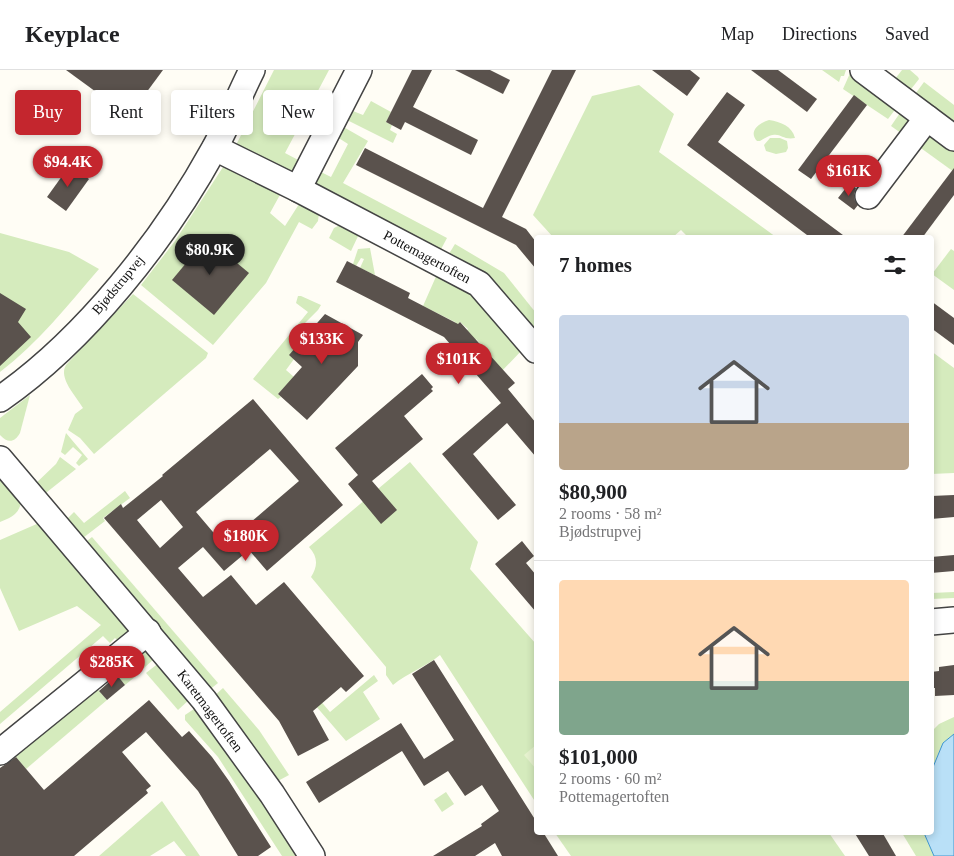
<!DOCTYPE html>
<meta charset="utf-8">
<style>
body{margin:0;font-family:"Times New Roman",serif;background:#f2f2f2;color:#202124;height:100vh;display:flex;flex-direction:column;font-size:19px;white-space:nowrap}
*{box-sizing:border-box;margin:0}
p{font-size:16px;color:#757577}
.icon{flex:none;width:28px;height:28px;fill:none;stroke:currentColor;stroke-width:2;stroke-linecap:round;stroke-linejoin:round}
.map{position:relative;flex:1;overflow:hidden}
.panel{position:absolute;left:534px;top:165px;width:400px;height:600px;display:flex;flex-direction:column;background:#fff;border-radius:5px;box-shadow:0 2px 8px #0003}
.panel>*{flex:none}
.hud{position:absolute;left:15px;top:20px;width:444px;height:45px;display:flex;gap:10px}
.price{position:absolute;translate:-50% -42px;padding:0 11px;border-radius:18px;background:#c4262e;color:#fff;font-size:16px;line-height:32px;filter:drop-shadow(0 1px 2px #0008)}
.price::after{content:'';position:absolute;left:50%;top:30px;width:15px;height:11px;margin-left:-8px;background:inherit;clip-path:polygon(0 0,100% 0,50% 100%)}
.price.selected{background:#222;color:#fff}
ul{padding:0;list-style:none}
li{display:grid;align-content:center;gap:10px;height:265px;padding:0 25px}
li+li{border-top:1px solid #e0e0e0}
li span{display:grid;place-items:center;height:155px;border-radius:5px;color:#555}
li>.icon{margin-inline-start:auto}
span .icon{width:90px;height:90px;fill:#fffc;stroke-width:1}
li b{font-size:21px}
h2{display:flex;justify-content:space-between;align-items:center;height:60px;padding:0 25px;font-size:21px}
.tag{padding:0 18px;border-radius:5px;background:#fff;box-shadow:0 2px 8px #0003;font-size:18px;line-height:45px}
.tag.selected{background:#c4262e;color:#fff}
header{display:flex;align-items:center;gap:30px;box-sizing:border-box;height:70px;padding:0 25px;background:#fff;border-bottom:1px solid #e0e0e0}
header strong{font-size:24px}
nav{display:flex;gap:28px;margin-inline-start:auto;font-size:18px}
.map>svg:first-child{display:block}
.green{fill:#d5ebbd}
.pitch{fill:#e6f2cf}
.water{fill:#b9e0f7;stroke:#3f96cf}
.building{fill:#5a524d;fill-rule:evenodd}
.lines{fill:none;stroke-linecap:round;stroke-linejoin:round}
.minor-casing{stroke:#444;stroke-width:28}
.minor{stroke:#fff;stroke-width:25}
.labels{text-anchor:middle;dominant-baseline:central;stroke-width:5;stroke-linejoin:round;paint-order:stroke}
.street-label{font-size:14px;fill:#111;stroke:#fff}
</style>
<header>
<strong>Keyplace</strong>
<nav><a>Map</a><a>Directions</a><a>Saved</a></nav>
</header>
<div class="map">
<svg width="954" height="786" viewBox="0 0 954 786">
<rect width="100%" height="100%" fill="#fffdf5"/>
<!-- green -->
<g class="green">
<path d="M274,0h55l-44,83 17,9 -9,16 -57,-33z"/>
<path d="M822,0h24l-2,6h-3l-2,6z"/>
<path d="M902,0h8l8,7 1,2 -11,14 -13,-14z"/>
<path d="M851,1l46,36 -9,12 -45,-30z"/>
<path d="M924,12l30,23v22l-41,-30z"/>
<path d="M639,15l35,29 -15,38 117,85h-88l-7,-7 -8,7h-120l-20,-22 59,-119z"/>
<path d="M371,31l20,11 -5,10 6,3 -2,5 7,4 -4,9 -50,-25 5,-9 15,6z"/>
<path d="M902,40l9,8 -6,18 -14,-10z"/>
<path d="M769,50c12,2 23,6 26,18 -16,3 -14,-11 -35,3h-3c-9,-10 2,-18 12,-21z"/>
<path d="M340,55l28,16 -25,42 104,55 -8,15 -126,-64 4,-19 14,7 17,-33 -14,-9z"/>
<path d="M931,65l23,14v23l-36,-26 9,-10z"/>
<path d="M770,68h10l7,3 1,7 -2,4 -10,2 -10,-3 -2,-6z"/>
<path d="M225,94l56,29 -11,20 15,13 16,-25 18,12 -1,8 -6,8 -13,-7 -33,61 -53,62 -72,-60 34,-44z"/>
<path d="M340,155l20,7 -9,19 -22,-13 5,-10z"/>
<path d="M0,163l69,19 30,17c-31,36 -61,74 -99,103z"/>
<path d="M455,174l49,29 32,40v23l-89,-79z"/>
<path d="M370,178l5,27 -15,-7 4,-9 -3,-1 -5,8 -3,-2 5,-15z"/>
<path d="M951,179l3,2v39l-22,-16z"/>
<path d="M438,202l36,20 51,55 -26,27 -20,-21 4,-6 -7,-8 -5,5 -7,-10 4,-5 -8,-7 -3,3 -2,-3 -32,-16z"/>
<path d="M133,224l75,59 -2,5 -112,96 -14,-16 -12,-8 7,-16 8,-6c-7,-12 -25,-30 -17,-43z"/>
<path d="M298,226h3l20,9 -3,5 -15,15 7,6 -16,28 -8,11 8,7 -16,17 3,3 -3,2 -25,-20 55,-67 -12,-9z"/>
<path d="M931,281l23,17v105l-23,1z"/>
<path d="M30,325l-10,38c-5,9 -12,11 -20,2v-17z"/>
<path d="M66,363l22,26 -9,7 -3,-3 6,-8 -9,-8 -8,8 -4,-3z"/>
<path d="M60,387l16,12 -34,27 -10,-9 24,-23z"/>
<path d="M410,392l68,80 -8,27 66,75v159l-96,-148c-14,12 -33,18 -47,30l-7,-10v-8l-75,-90c7,-11 7,-20 -2,-30z"/>
<path d="M0,406l21,25c-1,13 -11,17 -21,21z"/>
<path d="M125,421l5,7 -27,20 2,3 -26,20 -13,-21 8,-8 10,11z"/>
<path d="M39,453l91,103 -5,10 -6,6 -4,-4 -5,5 -7,-7 -103,88v-12l101,-87 -24,-19 -58,25 -19,-43v-48z"/>
<path d="M92,467l126,146 -10,8 -126,-146z"/>
<path d="M954,522v6l-23,1v-6z"/>
<path d="M234,541l67,67 29,34 44,-37 4,6 -15,11 17,27 -34,22z"/>
<path d="M148,579l7,9 -11,10 -5,-1 -9,-11z"/>
<path d="M126,589l11,12 -1,5 -11,9 -12,-14z"/>
<path d="M160,592l31,36 -13,12 -32,-37z"/>
<path d="M95,616l12,14 -81,69 -11,-13z"/>
<path d="M223,618l36,42 30,45 -13,7 -63,-85z"/>
<path d="M197,637l104,149h-19l-64,-99 -33,-37v-5z"/>
<path d="M954,647v17l-11,9 -12,29v-40l8,-8z"/>
<path d="M446,722l8,12 -12,8 -8,-12z"/>
<path d="M162,731l38,55h-14l-12,-15 -24,15h-51z"/>
<path d="M702,763h127l16,23h-274l-16,-23z"/>
<path d="M902,763h22l10,23h-18z"/>
</g>
<!-- pitch -->
<path class="pitch" d="M536,675v24l-12,-14z"/>
<!-- water -->
<path class="water" d="M954,664v122h-20l-10,-23 7,-1v-60l12,-29z"/>
<!-- building -->
<g class="building">
<path d="M66,0h97l-34,46z"/>
<path d="M412,0h20l-19,37 65,33 -7,15 -66,-33 -4,8 -15,-8z"/>
<path d="M455,0h35l20,10 -7,14z"/>
<path d="M552,0h24l-74,147 24,12 10,13v27l-20,-24 -160,-80 9,-17 118,60z"/>
<path d="M652,0h38l10,8 -13,18z"/>
<path d="M751,0h27l39,29 -10,13z"/>
<path d="M727,22l18,13 -27,37 129,96h-36l-124,-93z"/>
<path d="M854,25l13,10 -56,74 -13,-9z"/>
<path d="M70,95l19,14 -23,32 -19,-14z"/>
<path d="M954,98v27l-32,43h-21z"/>
<path d="M849,114l7,4 -2,7 1,6 3,4 -4,5 -16,-12z"/>
<path d="M207,168l42,35 -35,42 -42,-35z"/>
<path d="M347,191l63,32 -2,5 50,26 2,-2 55,61 -7,6 28,34v34l-29,-34 -34,31 43,51 -18,15 -56,-66 59,-51 -57,-66 -108,-55z"/>
<path d="M0,223l26,16 -8,13 13,15 -31,29z"/>
<path d="M931,231l23,17v27l-23,-17z"/>
<path d="M325,244l38,21 -5,7v24l-51,54 -29,-26 24,-27 -13,-12z"/>
<path d="M422,304l11,13 -2,2 2,2 -29,25 19,23 -51,42 25,29 -16,14 -33,-40 10,-9 -23,-27z"/>
<path d="M253,329l90,106 -76,66 -18,-21 -25,21 -21,-24 -25,21 25,29 28,-22 25,30 28,-23 80,94 -18,16 -5,-5 -28,24 16,29 -31,16 -19,-35 -175,-203 17,-14 2,4 40,-32 -1,-1zM270,379l29,32 -75,64 -28,-33zM161,430l22,27 -23,21 -23,-28z"/>
<path d="M954,425v22l-23,2v-23z"/>
<path d="M522,471l12,15 -8,7 10,12v37l-41,-48z"/>
<path d="M954,485v16l-23,2v-16z"/>
<path d="M434,590l102,161v11h7l15,24h-56l-7,-13 -20,13h-42l49,-30 -1,-2 18,-13 -17,-26 -17,11 -17,-25 -24,15 -22,-35 -83,52 -13,-21 95,-59 23,36 30,-19 -42,-66z"/>
<path d="M954,595v30l-19,1v-8h-4v-16l8,-1v-4z"/>
<path d="M117,605l8,10 -18,15 -8,-9z"/>
<path d="M149,630l33,37 7,-6 23,26 17,24 42,66 -13,9h-20l-40,-65 -52,-59 -24,20 29,34 -5,4 2,3 -74,63h-74v-88l16,-11 28,33z"/>
<path d="M854,762h28l14,24h-27z"/>
</g>
<g class="lines">
<!-- minor casing -->
<g class="minor-casing">
<g id="minor">
<path d="M863,0l91,68"/>
<path d="M215,78l83,41 181,95 57,66"/>
<path d="M298,119l61,-119"/>
<path d="M868,126l59,-78"/>
<path d="M0,329c85,-59 164,-159 214,-250 14,-25 25,-53 38,-79"/>
<path d="M0,389l204,241 68,94 40,62"/>
<path d="M931,552l23,-2"/>
<path d="M0,682l148,-120"/>
</g>
</g>
<!-- minor -->
<use href="#minor" class="minor"/>
</g>
<g class="labels">
<!-- street labels -->
<g class="street-label">
<text transform="translate(427 187) rotate(28)">Pottemagertoften</text>
<text transform="translate(118 215) rotate(-50)">Bjødstrupvej</text>
<text transform="translate(210 641) rotate(53)">Karetmagertoften</text>
</g>
</g>
</svg>
<b class="price" style="left:68px;top:118px">$94.4K</b>
<b class="price" style="left:849px;top:127px">$161K</b>
<b class="price selected" style="left:210px;top:206px">$80.9K</b>
<b class="price" style="left:322px;top:295px">$133K</b>
<b class="price" style="left:459px;top:315px">$101K</b>
<b class="price" style="left:246px;top:492px">$180K</b>
<b class="price" style="left:112px;top:618px">$285K</b>
<div class="hud">
<a class="tag selected">Buy</a>
<a class="tag">Rent</a>
<a class="tag">Filters</a>
<a class="tag">New</a>
</div>
<section class="panel">
<h2>7 homes<svg class="icon" aria-label="filters" viewBox="0 0 24 24"><path d="M4 7h16M4 17h16"/><circle cx="9" cy="7" r="2"/><circle cx="15" cy="17" r="2"/></svg></h2>
<ul>
<li><span style="background:linear-gradient(#c9d6e8 70%,#b9a48a 0)"><svg class="icon" aria-label="home" viewBox="0 0 24 24"><path d="M3 11l9-7 9 7M6 9v11h12V9"/></svg></span><div><b>$80,900</b><p>2 rooms · 58 m²</p><p>Bjødstrupvej</p></div></li>
<li><span style="background:linear-gradient(#ffd9b3 65%,#7fa58c 0)"><svg class="icon" aria-label="home" viewBox="0 0 24 24"><path d="M3 11l9-7 9 7M6 9v11h12V9"/></svg></span><div><b>$101,000</b><p>2 rooms · 60 m²</p><p>Pottemagertoften</p></div></li>
</ul>
</section>
</div>
